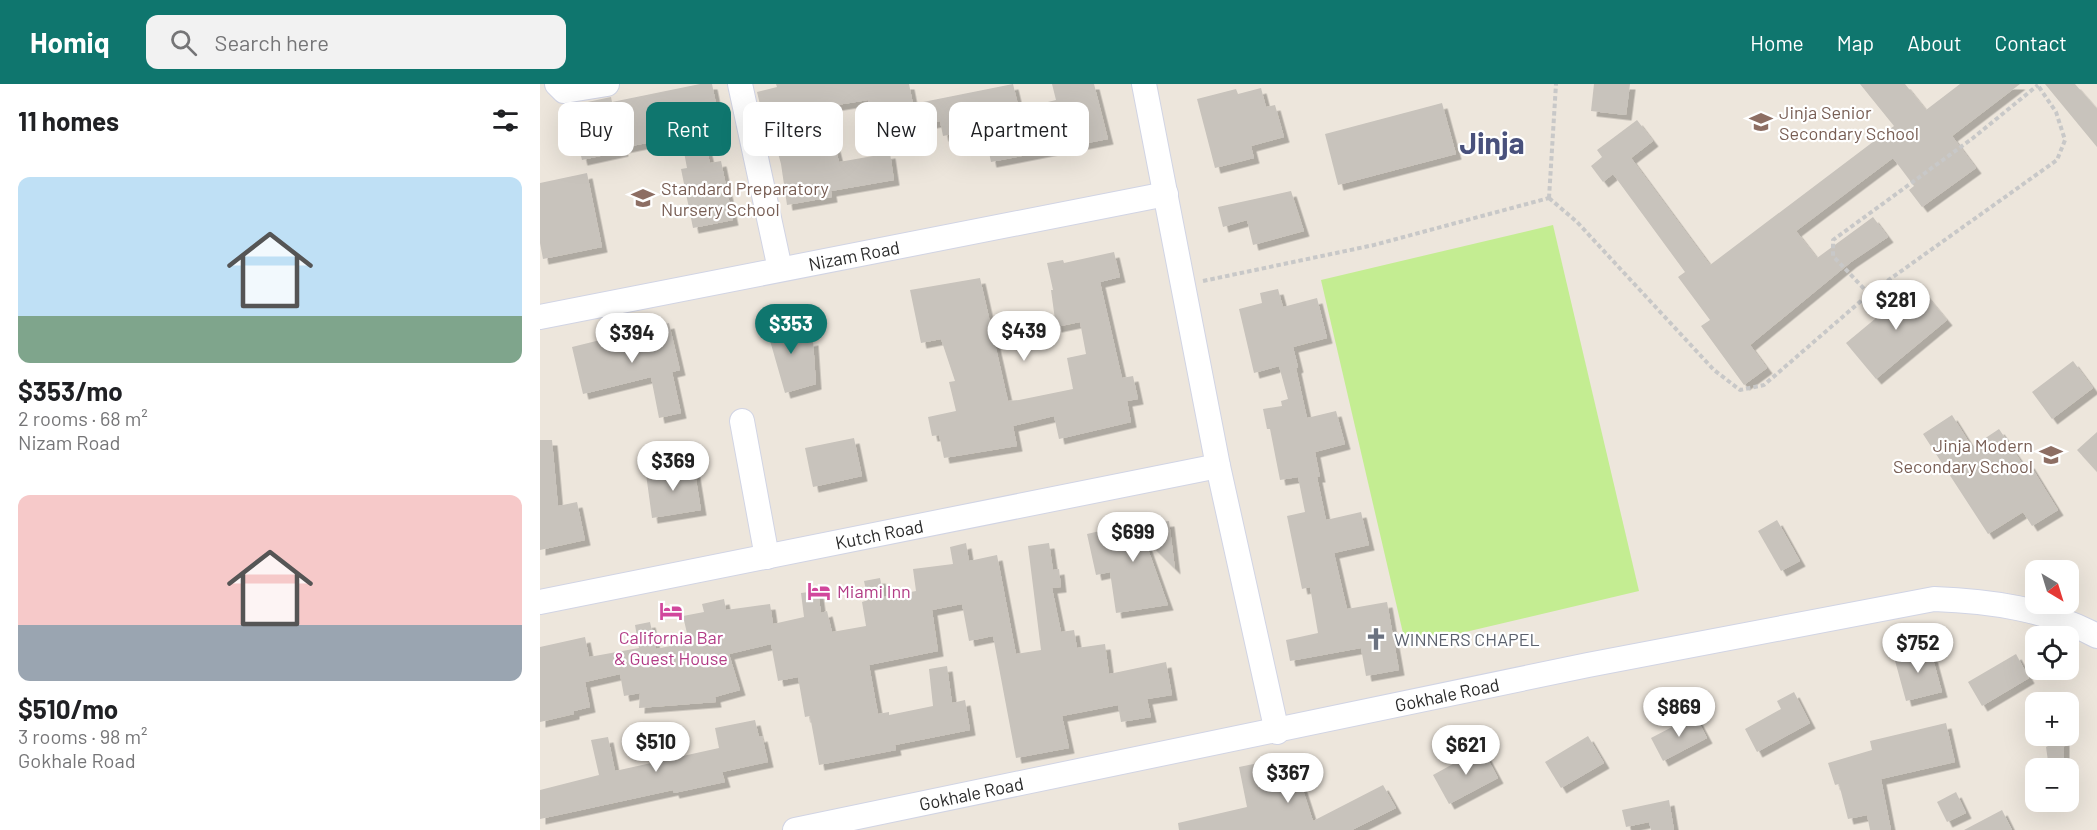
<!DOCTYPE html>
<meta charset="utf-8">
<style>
body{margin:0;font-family:Barlow,sans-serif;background:#f2f2f2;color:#202124;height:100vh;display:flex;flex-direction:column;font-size:22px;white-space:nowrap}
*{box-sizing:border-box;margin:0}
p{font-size:20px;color:#757577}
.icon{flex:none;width:33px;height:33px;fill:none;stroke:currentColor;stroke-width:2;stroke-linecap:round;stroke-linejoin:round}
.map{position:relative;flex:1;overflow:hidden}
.sheet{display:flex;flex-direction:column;background:#fff;width:540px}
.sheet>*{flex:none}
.top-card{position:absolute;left:18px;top:18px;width:570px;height:54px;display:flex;gap:12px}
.needle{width:39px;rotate:142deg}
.tools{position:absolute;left:1485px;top:476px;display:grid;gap:12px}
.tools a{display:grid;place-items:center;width:54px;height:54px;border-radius:12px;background:#fff;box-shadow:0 6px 24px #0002;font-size:30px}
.price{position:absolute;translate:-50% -51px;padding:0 14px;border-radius:21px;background:#fff;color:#222;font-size:20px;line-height:39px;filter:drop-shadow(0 2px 3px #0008)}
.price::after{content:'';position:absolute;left:50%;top:36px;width:18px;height:14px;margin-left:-9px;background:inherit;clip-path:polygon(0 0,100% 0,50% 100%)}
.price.active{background:#0f766e;color:#fff}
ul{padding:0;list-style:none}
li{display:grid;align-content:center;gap:12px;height:318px;padding:0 18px}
li span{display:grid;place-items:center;height:186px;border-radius:12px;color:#555}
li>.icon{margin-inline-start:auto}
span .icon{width:108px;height:108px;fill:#fffc;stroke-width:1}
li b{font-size:26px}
h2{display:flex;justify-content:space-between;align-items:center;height:72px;padding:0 18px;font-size:26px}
.tag{padding:0 21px;border-radius:12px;background:#fff;box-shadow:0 6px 24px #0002;font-size:21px;line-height:54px}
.tag.active{background:#0f766e;color:#fff}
header{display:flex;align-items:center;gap:36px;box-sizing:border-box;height:84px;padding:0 30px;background:#0f766e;color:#fff}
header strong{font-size:28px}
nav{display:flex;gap:33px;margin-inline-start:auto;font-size:21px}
.search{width:420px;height:54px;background:#f2f2f2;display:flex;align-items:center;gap:15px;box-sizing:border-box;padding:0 21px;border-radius:12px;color:#757577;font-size:22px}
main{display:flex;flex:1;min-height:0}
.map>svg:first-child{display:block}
.pitch{fill:#c4ed92}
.building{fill:#c8c3bc;filter:url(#shadow)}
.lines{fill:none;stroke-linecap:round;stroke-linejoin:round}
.minor-casing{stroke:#d1d4e4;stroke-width:26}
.path{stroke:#c8c8c8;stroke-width:4;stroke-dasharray:4.5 3;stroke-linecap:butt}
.minor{stroke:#fff;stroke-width:24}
.labels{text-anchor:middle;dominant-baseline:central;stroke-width:4.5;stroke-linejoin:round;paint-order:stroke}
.education-label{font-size:18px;fill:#785e54;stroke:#fff;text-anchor:start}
.street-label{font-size:18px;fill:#2a2a2a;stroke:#fff}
.hotel-label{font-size:18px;fill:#b23c85;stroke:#fff;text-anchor:start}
.worship-label{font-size:18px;fill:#5b616d;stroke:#fff;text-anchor:start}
.town-label{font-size:30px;font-weight:bold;fill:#49517c;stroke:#fff}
</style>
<header>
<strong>Homiq</strong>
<div class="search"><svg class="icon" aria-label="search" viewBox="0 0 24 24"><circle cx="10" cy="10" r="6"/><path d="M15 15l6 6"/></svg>Search here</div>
<nav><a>Home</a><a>Map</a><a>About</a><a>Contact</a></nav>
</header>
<main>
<section class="sheet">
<h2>11 homes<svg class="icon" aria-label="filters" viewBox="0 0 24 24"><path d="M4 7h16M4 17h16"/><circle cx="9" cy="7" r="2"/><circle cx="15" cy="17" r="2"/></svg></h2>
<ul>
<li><span style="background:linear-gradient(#bfe0f5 75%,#7fa58c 0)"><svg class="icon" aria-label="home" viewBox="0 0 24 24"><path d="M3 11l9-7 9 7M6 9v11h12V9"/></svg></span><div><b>$353/mo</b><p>2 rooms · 68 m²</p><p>Nizam Road</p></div></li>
<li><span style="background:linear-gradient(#f6c9c9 70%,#9aa5b1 0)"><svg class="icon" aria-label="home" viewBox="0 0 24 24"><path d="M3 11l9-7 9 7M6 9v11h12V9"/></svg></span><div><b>$510/mo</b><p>3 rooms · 98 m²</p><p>Gokhale Road</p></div></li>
</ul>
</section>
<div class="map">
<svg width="1557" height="746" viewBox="0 0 1557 746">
<defs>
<filter id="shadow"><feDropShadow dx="5.5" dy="5.5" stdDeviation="0" flood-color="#0004"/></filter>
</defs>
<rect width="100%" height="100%" fill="#ede6dc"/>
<!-- pitch -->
<path class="pitch" d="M1013,141l86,366 -233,55 -85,-366z"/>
<!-- building -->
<g class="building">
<path d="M160,0h12l7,34 -19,4 10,41 11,-2 12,59 -40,8 -12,-59 6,-1 -6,-32 -59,12 1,3 -41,9 -13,-54 42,-9 1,5z"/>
<path d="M236,0h133l4,20 100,-20 6,25 37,-9 -4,-16h42l14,55 -117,23 -7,-34 -41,8 -3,-15 -64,14 -8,-35 -43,7 14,55 51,-9 4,27 -63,11 1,6 -45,8 -6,-41 -11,-40 -5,1 -8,-33 20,-5z"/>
<path d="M1054,0h36l-4,31 -35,-4z"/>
<path d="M1320,0h45l21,26 34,-26h60l-68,52 24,32 -54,39 -13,-17 5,-4 -21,-28 -97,73 21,27 56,-41 15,20 -37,25 -101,83 17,23 -23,17 -43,-59 9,-6 -32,-43 7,-5 -72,-98 -10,8 -12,-16 11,-9 -5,-7 40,-30 16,21 -22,17 79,107 184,-139z"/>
<path d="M1505,0h30l22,25v38z"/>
<path d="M721,4l5,19 9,-2 9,32 -33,9 3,12 -39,10 -18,-69 39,-10 2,5z"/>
<path d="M902,19l14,51 -118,31 -13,-51z"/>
<path d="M47,89l15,74 -59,12 -3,-16v-60z"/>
<path d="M751,107l13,40 -51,14 -6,-25 -24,7 -5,-20z"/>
<path d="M574,168l6,25 -20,5 22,96 11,-2 5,23 -11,2 4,21 -72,17 -5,-23 -41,10 4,20 -73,12 -5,-23 -7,1 -4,-19 28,-6 -7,-29 6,-1 -14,-42 -20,4 -11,-53 70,-12 28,123 11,-1 54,-11 -6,-31 19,-4 -6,-32 -24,5 -5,-37h2l-6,-27 16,-3 1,3z"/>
<path d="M1377,200l30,36 -71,59 -30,-36z"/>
<path d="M738,205l5,18 34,-9 10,40 -34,9 5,20 -2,1 11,50 29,-7 9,33 -30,8 5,25h-3l9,43 35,-8 8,33 -35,8 13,56 40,-7 12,68 -33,6 -5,-28 -71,13 -4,-21 32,-7 -8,-46 -8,2 -15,-73 18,-4 -7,-35 -18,3 -10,-51h-3l-4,-20 19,-3 -1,-5 7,-2 -9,-33 -25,7 -15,-64 23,-6 -2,-10z"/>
<path d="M242,226l10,34 21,-4 3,44 -31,9 -22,-77z"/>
<path d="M129,239l11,47 -8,2 9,41 -22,5 -8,-41 -68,17 -11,-47z"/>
<path d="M1533,277l20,27 -41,31 -20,-27z"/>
<path d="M1412,331l20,32 27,-18 25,37 5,-3 29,47 -26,16 -9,-14 -35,22 -65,-100z"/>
<path d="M1557,348v40l-20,-22z"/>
<path d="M314,354l8,38 -49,11 -8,-39z"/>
<path d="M0,356h12l6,66 19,-4 8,38 -45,10z"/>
<path d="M154,383l7,43 -49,8 -6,-44z"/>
<path d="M1237,436l23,41 -19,10 -23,-40z"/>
<path d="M629,437l6,48 -31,-31 24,67 -52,8 -6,-41 -14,3 -9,-41 30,-7z"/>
<path d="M426,459l3,18 28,-6 19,99 25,-4 -13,-104 21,-3 4,27 6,-1 2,18 -9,1 9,44 13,-2 3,18 28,-4 4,30 57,-12 6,33 -25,4 4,18 -30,5 -3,-17 -56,11 7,32 -53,10 -23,-122 -24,5 -7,-37 -30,6 6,41 -69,14 9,49 11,-2v3l44,-9 -4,-37 18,-3 5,37 13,-3 5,30 -75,15 1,5 -77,15 -9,-49 -5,1 -7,-40 -20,4 -7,-37 -42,10 11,36 -25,7 1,5 -77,6 1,-15 -16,3 -4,-22 -35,8 5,25 -16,4v3l-34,8v-75l45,-10 4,20 50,-9 -4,-23 15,-3 6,27 33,-7 -6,-26 21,-4 -2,-8 22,-5 2,11 44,-6 3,20 31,-7 -3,-24 17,-2 3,22 6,-2 5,21 34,-6 -4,-24 6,-2 -4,-19 16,-3 4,19 32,-6 -3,-22 40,-5 -3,-17z"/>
<path d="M1390,564l12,44 -36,9 -12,-44z"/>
<path d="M1476,570l13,24 -47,28 -14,-24z"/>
<path d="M1254,608l16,31 -53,29 -12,-23 36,-20 -4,-8z"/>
<path d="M1155,631l12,23 -44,23 -12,-23z"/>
<path d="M215,636l4,17 3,-1 6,26 -46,10 3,10 -51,11 -1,-3 -133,29v-29l59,-15 -8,-35 17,-3 7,34 104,-23 -4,-20z"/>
<path d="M1406,639l9,39 -74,17 10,51h-21l-3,-15 -19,4 -9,-35 -4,1 -7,-22 44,-13 -2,-9z"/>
<path d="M1048,652l16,27 -43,25 -16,-26z"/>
<path d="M1524,654v30h-15l-3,-21z"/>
<path d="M942,664l16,30 -49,26 -16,-29z"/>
<path d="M752,672l21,65 70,-36 13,23 -44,22h-173l-1,-7 69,-16 -8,-40z"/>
<path d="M1416,708l10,21 -19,9 -10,-20z"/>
<path d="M1129,716l5,30h-23l-2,-8 -23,5 -4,-17z"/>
<path d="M1462,726l10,20h-48z"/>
</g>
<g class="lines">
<!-- minor casing -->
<g class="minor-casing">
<g id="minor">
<path d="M17,0l7,7 43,-7"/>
<path d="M200,0l40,185"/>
<path d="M604,0l74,382 59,266"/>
<path id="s1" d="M0,233l626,-123"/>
<path d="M202,337l25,136"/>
<path id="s2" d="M0,518l678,-136"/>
<path id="s3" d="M255,746l793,-165 346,-66c56,2 113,10 163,37"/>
</g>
</g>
<!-- path -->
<g class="path">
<path d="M1009,114l28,24 137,148 26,20 24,-5 105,-91 188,-134 8,-20 -9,-28 -19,-28"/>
<path d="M1009,114l7,-114"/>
<path d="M663,197l171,-36 175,-47"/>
<path d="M1329,210l-36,-38v-16l140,-102 65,-53"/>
</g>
<!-- minor -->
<use href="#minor" class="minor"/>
</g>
<!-- icons -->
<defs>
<g id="school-bare" transform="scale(1.8)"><path d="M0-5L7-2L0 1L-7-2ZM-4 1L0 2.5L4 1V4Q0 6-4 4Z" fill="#8d6e63" stroke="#fff" stroke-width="2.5" paint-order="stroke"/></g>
<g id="hotel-bare" transform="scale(1.8)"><path d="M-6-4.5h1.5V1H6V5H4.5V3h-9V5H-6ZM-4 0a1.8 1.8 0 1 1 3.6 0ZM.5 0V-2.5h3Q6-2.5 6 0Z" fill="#d1479c" stroke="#fff" stroke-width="2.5" paint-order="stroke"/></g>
<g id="church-bare" transform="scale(1.8)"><path d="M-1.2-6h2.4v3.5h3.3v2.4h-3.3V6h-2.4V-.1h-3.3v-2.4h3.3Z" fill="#6b7280" stroke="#fff" stroke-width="2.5" paint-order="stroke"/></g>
</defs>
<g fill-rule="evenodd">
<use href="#school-bare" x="1221" y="38"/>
<use href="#school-bare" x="103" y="114"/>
<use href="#school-bare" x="1511" y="371"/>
<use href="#hotel-bare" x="279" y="507"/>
<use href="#hotel-bare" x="131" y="527"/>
<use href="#church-bare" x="836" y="555"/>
</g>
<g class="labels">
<!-- education labels -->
<g class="education-label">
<text x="1239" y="28">Jinja Senior<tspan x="1239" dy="21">Secondary School</tspan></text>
<text x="121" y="104">Standard Preparatory<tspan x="121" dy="21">Nursery School</tspan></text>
<text x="1493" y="361" text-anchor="end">Jinja Modern<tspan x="1493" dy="21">Secondary School</tspan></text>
</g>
<!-- street labels -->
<g class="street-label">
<text stroke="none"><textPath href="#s1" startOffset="320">Nizam Road</textPath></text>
<text stroke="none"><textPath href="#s2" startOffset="346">Kutch Road</textPath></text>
<text stroke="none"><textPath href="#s3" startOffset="666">Gokhale Road</textPath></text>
<text stroke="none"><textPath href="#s3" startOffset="180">Gokhale Road</textPath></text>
</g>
<!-- hotel labels -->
<g class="hotel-label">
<text x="297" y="507">Miami Inn</text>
<text x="131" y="553" text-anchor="middle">California Bar<tspan x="131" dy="21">&amp; Guest House</tspan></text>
</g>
<!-- worship labels -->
<g class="worship-label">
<text x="854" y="555">WINNERS CHAPEL</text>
</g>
<!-- town labels -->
<g class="town-label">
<text x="952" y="58">Jinja</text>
</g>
</g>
</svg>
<div class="tools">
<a><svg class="needle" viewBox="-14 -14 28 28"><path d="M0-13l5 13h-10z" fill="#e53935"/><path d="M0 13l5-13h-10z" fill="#757577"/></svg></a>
<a><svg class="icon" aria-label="locate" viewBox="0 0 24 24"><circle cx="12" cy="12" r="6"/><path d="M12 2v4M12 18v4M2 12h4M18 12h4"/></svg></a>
<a>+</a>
<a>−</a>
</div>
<b class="price" style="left:1356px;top:247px">$281</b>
<b class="price active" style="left:251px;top:271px">$353</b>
<b class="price" style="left:484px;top:278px">$439</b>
<b class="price" style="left:92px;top:280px">$394</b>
<b class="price" style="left:133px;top:408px">$369</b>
<b class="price" style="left:593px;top:479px">$699</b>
<b class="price" style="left:1378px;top:590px">$752</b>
<b class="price" style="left:1139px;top:654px">$869</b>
<b class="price" style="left:116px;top:689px">$510</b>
<b class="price" style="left:926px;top:692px">$621</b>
<b class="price" style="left:748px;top:720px">$367</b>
<div class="top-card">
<a class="tag">Buy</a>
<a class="tag active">Rent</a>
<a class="tag">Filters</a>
<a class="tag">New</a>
<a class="tag">Apartment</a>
</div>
</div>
</main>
